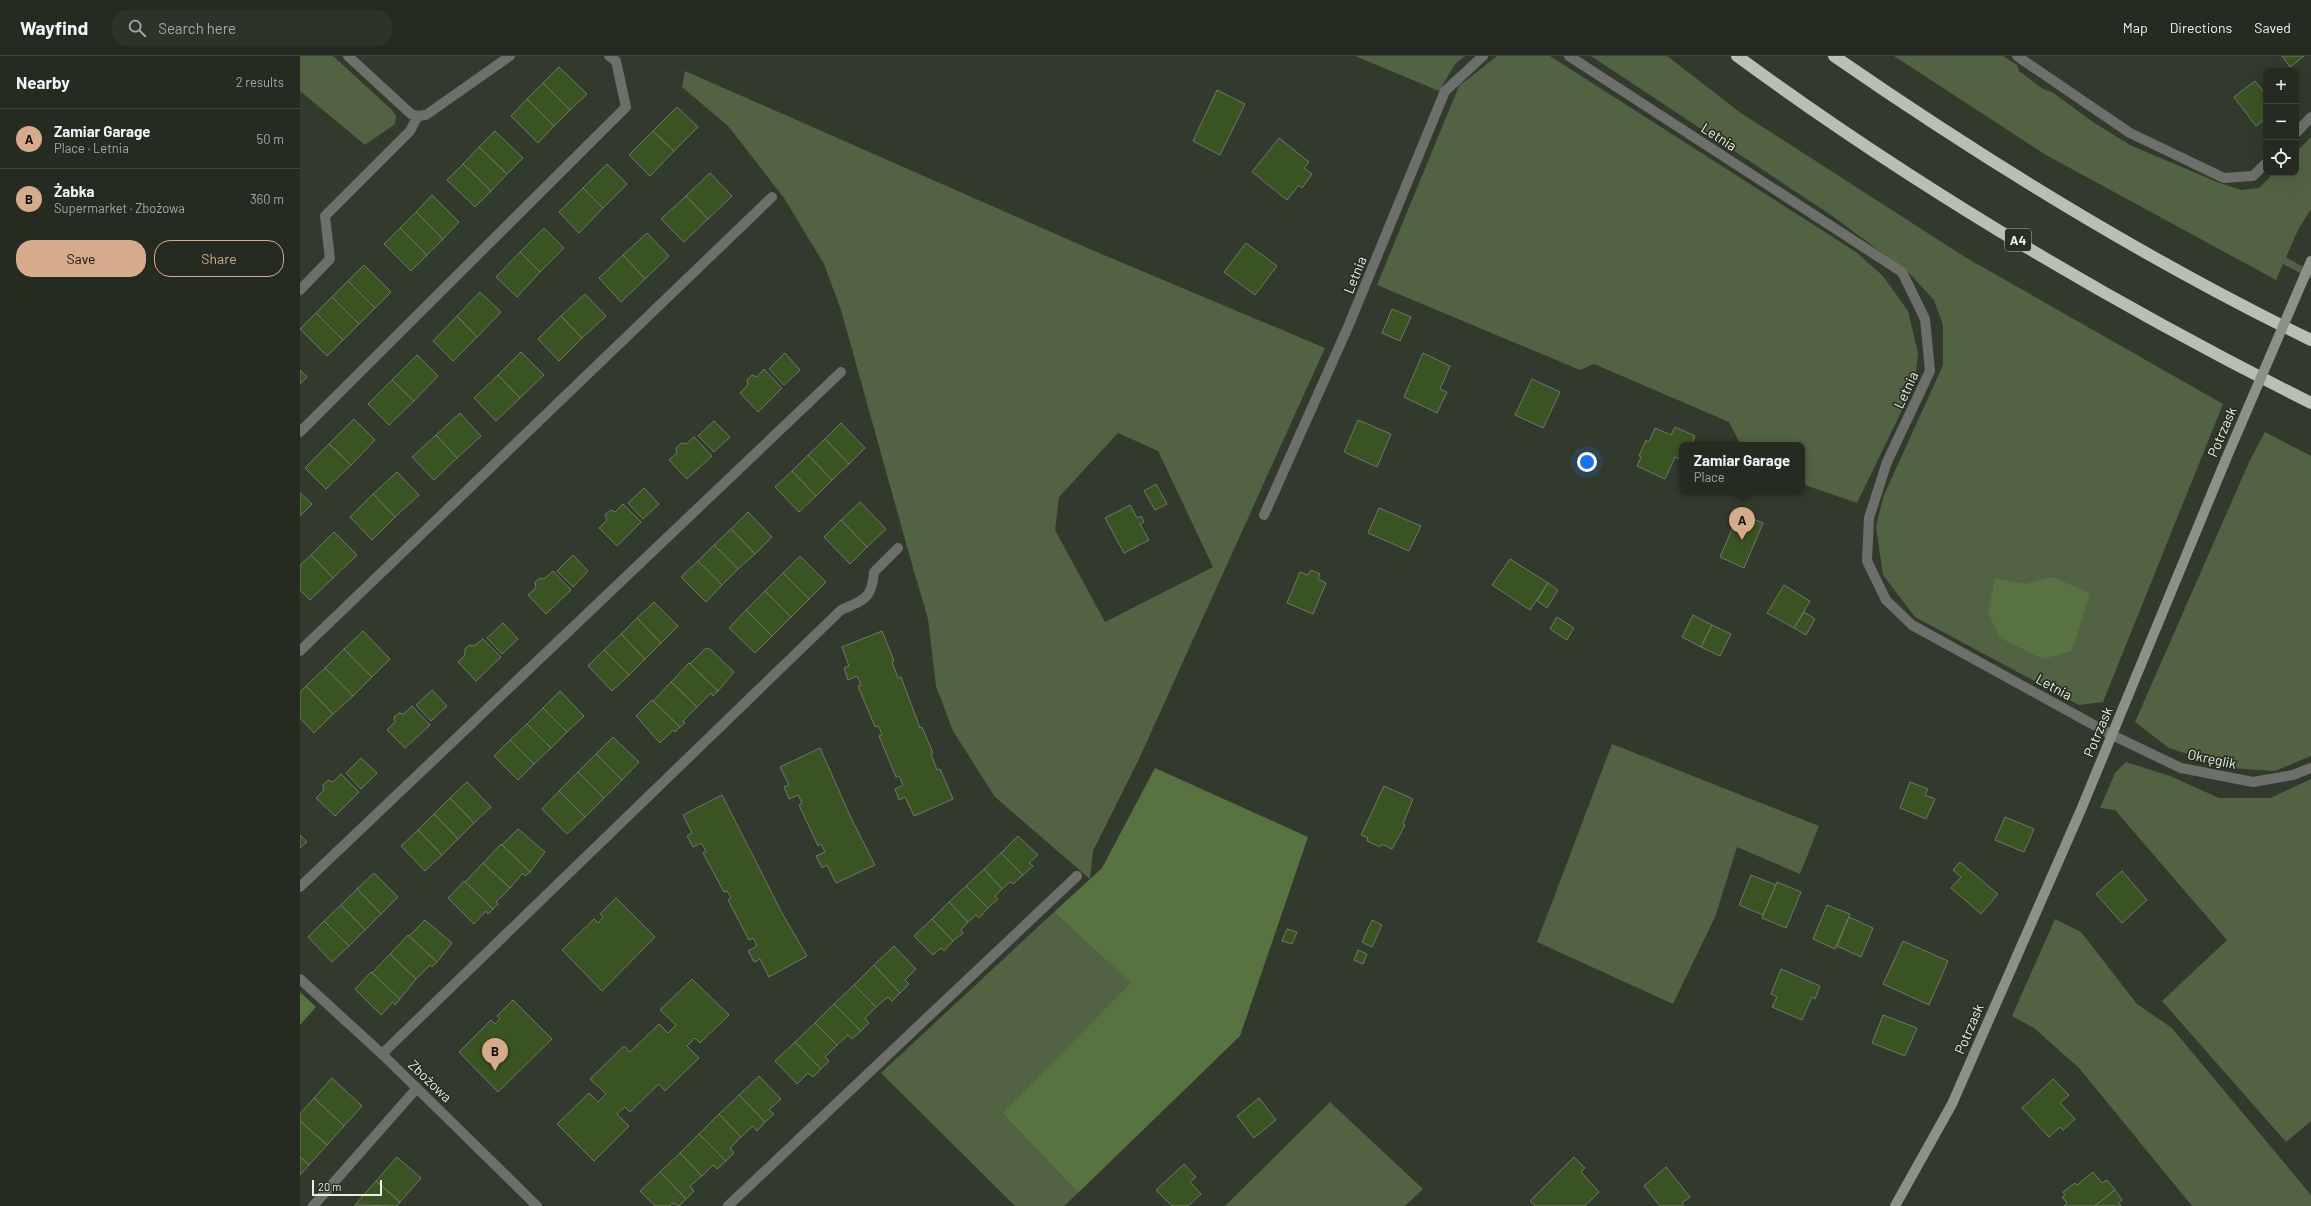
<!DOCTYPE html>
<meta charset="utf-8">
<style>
:root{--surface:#262b22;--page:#2e332a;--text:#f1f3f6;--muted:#a4a7a5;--line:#424740;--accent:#d6ab8b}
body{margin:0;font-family:Barlow,sans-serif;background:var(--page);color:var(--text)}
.controls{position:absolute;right:12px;top:12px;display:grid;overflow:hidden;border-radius:8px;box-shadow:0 4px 16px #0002}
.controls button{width:36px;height:36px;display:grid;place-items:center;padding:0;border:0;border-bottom:1px solid var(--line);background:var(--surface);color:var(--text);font:20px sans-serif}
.scale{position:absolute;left:12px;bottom:10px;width:70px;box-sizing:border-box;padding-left:4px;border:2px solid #eaeee6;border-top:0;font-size:11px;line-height:14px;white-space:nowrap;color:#eaeee6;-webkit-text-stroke:3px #282f23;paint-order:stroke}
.you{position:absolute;left:1287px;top:406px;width:14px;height:14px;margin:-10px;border:3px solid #fff;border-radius:50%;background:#1a73e8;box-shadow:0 0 0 6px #1a73e833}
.badge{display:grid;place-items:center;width:26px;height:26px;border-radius:50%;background:var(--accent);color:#111;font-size:13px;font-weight:700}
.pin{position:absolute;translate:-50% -33px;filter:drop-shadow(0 1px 2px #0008)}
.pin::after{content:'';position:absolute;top:21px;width:14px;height:12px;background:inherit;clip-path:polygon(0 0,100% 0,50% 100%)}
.popup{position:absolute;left:1379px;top:386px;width:126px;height:52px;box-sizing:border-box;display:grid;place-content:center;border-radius:8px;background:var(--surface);filter:drop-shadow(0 1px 3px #0005);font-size:13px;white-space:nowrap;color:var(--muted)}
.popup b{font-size:15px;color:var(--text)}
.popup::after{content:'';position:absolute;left:50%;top:100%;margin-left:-8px;border:8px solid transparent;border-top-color:var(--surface)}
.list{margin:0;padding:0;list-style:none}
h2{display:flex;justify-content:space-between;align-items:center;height:52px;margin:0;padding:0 16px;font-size:17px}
h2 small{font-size:13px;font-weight:400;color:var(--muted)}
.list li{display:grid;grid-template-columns:26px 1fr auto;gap:12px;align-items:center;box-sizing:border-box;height:60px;padding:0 16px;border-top:1px solid var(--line)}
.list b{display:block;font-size:15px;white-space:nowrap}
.list p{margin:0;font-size:13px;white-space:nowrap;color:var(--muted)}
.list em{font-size:13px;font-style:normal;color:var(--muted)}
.actions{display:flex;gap:8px;padding:12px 16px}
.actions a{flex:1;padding:9px 0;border:1px solid var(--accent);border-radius:16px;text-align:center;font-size:14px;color:var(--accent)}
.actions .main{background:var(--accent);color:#111}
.icon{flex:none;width:22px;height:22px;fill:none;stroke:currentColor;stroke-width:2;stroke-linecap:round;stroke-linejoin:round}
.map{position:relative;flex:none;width:2011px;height:1150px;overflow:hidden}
header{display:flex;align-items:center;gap:24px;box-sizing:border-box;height:56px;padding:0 20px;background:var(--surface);border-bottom:1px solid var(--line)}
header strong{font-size:19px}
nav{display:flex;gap:22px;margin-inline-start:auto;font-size:14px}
.search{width:280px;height:36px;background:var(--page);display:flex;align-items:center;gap:10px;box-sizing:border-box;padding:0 14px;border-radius:16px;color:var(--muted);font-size:15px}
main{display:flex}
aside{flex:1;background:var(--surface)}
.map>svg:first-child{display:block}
</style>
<header>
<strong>Wayfind</strong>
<div class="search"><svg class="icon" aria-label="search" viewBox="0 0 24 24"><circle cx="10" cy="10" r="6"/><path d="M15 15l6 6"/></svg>Search here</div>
<nav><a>Map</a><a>Directions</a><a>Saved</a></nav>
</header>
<main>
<aside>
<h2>Nearby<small>2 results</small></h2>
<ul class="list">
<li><span class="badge">A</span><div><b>Zamiar Garage</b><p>Place · Letnia</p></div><em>50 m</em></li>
<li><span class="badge">B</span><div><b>Żabka</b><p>Supermarket · Zbożowa</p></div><em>360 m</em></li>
</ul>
<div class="actions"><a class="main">Save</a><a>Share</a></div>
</aside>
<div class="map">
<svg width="2011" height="1150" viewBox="0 0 2011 1150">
<rect width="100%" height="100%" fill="#32392d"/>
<g fill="#526344" fill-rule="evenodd">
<polygon points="0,0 33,0 92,54 96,60 95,68 65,89 0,35"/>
<polygon points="1055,0 1165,0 1155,8 1139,35"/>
<polygon points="1197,0 1250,0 1556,196 1583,220 1608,255 1618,297 1615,327 1557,447 1502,428 1502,389 1441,389 1429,366 1294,308 1280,314 1077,229 1159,30"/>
<polygon points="1291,0 1367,0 1441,57 1665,201 1923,348 1803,646 1779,649 1615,561 1583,519 1576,470 1584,439 1643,309 1643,269 1634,244 1609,217 1531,159"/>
<polygon points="1594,0 1703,0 1717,9 1719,15 1743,33 1752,36 1793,66 1830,89 1917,126 1941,134 1959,132 1974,117 1996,117 1996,96 2011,81 2011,153 1998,174 1976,224 1746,99"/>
<path d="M385,15L792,194L1025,292L839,703L793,795L790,823L695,741L653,675L636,630L628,563L611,505L541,254L524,208L484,142L428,70L382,31ZM818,377L858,395L913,511L805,566L755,474L759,441Z"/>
<polygon points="1965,376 2011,400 2011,700 1975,715 1930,712 1869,692 1835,666 1950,404"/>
<polygon points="1312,688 1519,770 1500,818 1437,791 1415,861 1373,948 1237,886"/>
<polygon points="1826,706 1870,720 1919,742 1970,742 2011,723 2011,1065 1986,1086 1862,945 1927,884 1815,754 1800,752 1815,717"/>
<polygon points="754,856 832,927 702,1057 778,1137 764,1150 715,1150 581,1017"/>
<polygon points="1755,863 1781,876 1837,948 1872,972 2011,1139 2011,1150 1892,1150 1779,1012 1734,972 1712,960"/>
<polygon points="1030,1046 1123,1133 1105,1150 925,1150"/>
</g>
<g fill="#587241">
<polygon points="1752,521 1790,537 1772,595 1743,603 1700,582 1688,556 1695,522 1725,528"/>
<polygon points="855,712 1008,781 940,980 778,1137 702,1057 831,927 754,856 802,812"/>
<polygon points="0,936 16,951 0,969"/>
</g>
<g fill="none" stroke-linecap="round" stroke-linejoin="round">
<g stroke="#536046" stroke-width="7">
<polyline points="1631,0 1769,88 2011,219"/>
<polyline points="1982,153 2011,110"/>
<polyline points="1789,620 1893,340"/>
</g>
</g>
<g fill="#3a5323" stroke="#70786a">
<polygon points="1982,0 2004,0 1990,11"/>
<polygon points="259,11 287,38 270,54 243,27"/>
<polygon points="1955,25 1966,39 1966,62 1956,70 1934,41"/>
<polygon points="243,27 270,54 254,70 227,43"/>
<polygon points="917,34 945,48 920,99 893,85"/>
<polygon points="227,43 254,70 238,87 211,60"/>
<polygon points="377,51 398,71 374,95 353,75"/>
<polygon points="195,75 223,102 207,118 179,91"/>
<polygon points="353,75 374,95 350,120 329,99"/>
<polygon points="979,82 1009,106 1004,112 1012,118 1002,132 999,129 987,144 952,116"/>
<polygon points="179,91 207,118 191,135 163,108"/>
<polygon points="163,108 191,135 175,151 147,124"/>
<polygon points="307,108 327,128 303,152 283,132"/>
<polygon points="410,117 432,140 408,163 386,140"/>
<polygon points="283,132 303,152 279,177 259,156"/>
<polygon points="132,139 159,166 143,183 116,156"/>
<polygon points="386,140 408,163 384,186 361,163"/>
<polygon points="116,156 143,183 127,199 100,172"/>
<polygon points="100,172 127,199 111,215 84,188"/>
<polygon points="244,172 264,192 240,216 220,196"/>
<polygon points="347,177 369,200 345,223 323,199"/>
<polygon points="946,187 977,210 955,239 924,216"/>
<polygon points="220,196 240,216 217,241 196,221"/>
<polygon points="323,199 345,223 321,246 299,222"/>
<polygon points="64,209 91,236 75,252 48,225"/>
<polygon points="48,225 75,252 59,268 32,241"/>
<polygon points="180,236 201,256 177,281 157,260"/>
<polygon points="285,238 306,260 282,282 261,260"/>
<polygon points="32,241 59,268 43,284 16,257"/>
<polygon points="1092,253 1111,261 1100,285 1082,277"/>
<polygon points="16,257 43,284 27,300 0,273"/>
<polygon points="157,260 177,281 153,305 133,285"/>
<polygon points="261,260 282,282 259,305 238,283"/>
<polygon points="221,296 244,319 220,342 198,319"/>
<polygon points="485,297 500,314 484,329 469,313"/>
<polygon points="1123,297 1150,310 1140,333 1147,336 1137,357 1104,341"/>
<polygon points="117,299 138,320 114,345 92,324"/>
<polygon points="464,313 482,332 458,356 440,337 448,329 447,324 452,319 457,321"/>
<polygon points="0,314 7,321 0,328"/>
<polygon points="198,319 220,342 196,365 174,342"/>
<polygon points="1232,323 1260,336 1243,372 1215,359"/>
<polygon points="92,324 114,345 89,369 68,348"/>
<polygon points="160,357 181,380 157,402 136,379"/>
<polygon points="54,363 75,384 51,409 29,388"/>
<polygon points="1058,364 1091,378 1077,411 1044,396"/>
<polygon points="414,365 430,381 414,396 398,380"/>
<polygon points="541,367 565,392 549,408 525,383"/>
<polygon points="1375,371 1395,380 1391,389 1382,389 1382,404 1375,401 1365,423 1337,410 1341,401 1339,400 1346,384 1349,386 1355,372 1371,379"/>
<polygon points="136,379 157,402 134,424 112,401"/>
<polygon points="394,381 412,400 387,423 369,404 377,397 376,392 381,387 386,388"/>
<polygon points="525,383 549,408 532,424 508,399"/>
<polygon points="29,388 51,409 26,433 5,412"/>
<polygon points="508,399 532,424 516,440 492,415"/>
<polygon points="492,415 516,440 499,456 475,431"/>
<polygon points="97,416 119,439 95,461 73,438"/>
<polygon points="856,428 867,448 855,454 844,435"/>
<polygon points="344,432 359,448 343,463 328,447"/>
<polygon points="0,437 12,448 0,460"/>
<polygon points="73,438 95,461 72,484 50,461"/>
<polygon points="560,446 586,473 567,491 541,464"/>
<polygon points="323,448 341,466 317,490 299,472 307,464 305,459 311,454 315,456"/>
<polygon points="830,449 837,462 841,460 844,466 840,468 849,484 824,497 805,462"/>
<polygon points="1079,452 1121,470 1109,495 1068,477"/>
<polygon points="448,456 472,481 455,498 431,473"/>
<polygon points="1439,457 1463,467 1444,512 1420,501"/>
<polygon points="541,464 567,491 550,508 524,481"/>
<polygon points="431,473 455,498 438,513 414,489"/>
<polygon points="34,476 57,499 33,522 11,499"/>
<polygon points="414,489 438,513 422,529 398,505"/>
<polygon points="11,499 33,522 10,544 0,534 0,509"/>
<polygon points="273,499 288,515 273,531 257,515"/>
<polygon points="500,500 526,526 509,543 483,517"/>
<polygon points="1210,503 1248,527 1230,554 1192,529"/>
<polygon points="398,505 422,529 406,546 381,521"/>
<polygon points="1011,514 1020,518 1018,523 1026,527 1013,558 987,547 1000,516 1008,519"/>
<polygon points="253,515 271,534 246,558 228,539 236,532 235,526 240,522 244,523"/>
<polygon points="483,517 509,543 491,561 465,535"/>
<polygon points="1248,527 1258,534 1247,552 1237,545"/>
<polygon points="1484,529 1510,545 1494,572 1467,557"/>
<polygon points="465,535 491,561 472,580 446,554"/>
<polygon points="354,546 378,570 361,587 337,562"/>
<polygon points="446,554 472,580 455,597 429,572"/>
<polygon points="1504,556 1515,563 1506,579 1494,572"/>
<polygon points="1393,559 1412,569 1401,591 1382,581"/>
<polygon points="1257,561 1274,572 1267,584 1250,573"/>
<polygon points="337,562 361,587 345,603 321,578"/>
<polygon points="203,567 218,583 202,598 187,582"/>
<polygon points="1412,569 1431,578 1420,600 1401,591"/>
<polygon points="63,575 90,603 72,621 44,593"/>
<polygon points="582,575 594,605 592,606 598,622 601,621 620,672 622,671 633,697 631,698 637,714 640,713 653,743 614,760 605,741 599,744 595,733 603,729 599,720 596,721 579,680 582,679 580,673 578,670 575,671 558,630 561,629 557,620 548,624 544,612 549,610 542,591"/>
<polygon points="321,578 345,603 329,619 304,594"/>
<polygon points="183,583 201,601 176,625 158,606 165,599 165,593 169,589 174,590"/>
<polygon points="406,592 410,593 434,616 418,635 390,608"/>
<polygon points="44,593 72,621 53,640 25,612"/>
<polygon points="304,594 329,619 312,635 288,610"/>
<polygon points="389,607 418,635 413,640 411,637 397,651 371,626"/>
<polygon points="25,612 53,640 33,658 6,630"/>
<polygon points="371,626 397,651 383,665 385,667 380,671 353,645"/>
<polygon points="6,630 33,658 14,677 0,662 0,636"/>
<polygon points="132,634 147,650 131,665 116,649"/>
<polygon points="260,635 284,660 267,676 243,652"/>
<polygon points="352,644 380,671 375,676 373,674 360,687 336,660"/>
<polygon points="112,650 130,669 105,692 87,674 95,666 94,661 99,657 104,658"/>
<polygon points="243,652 267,676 251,692 227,668"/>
<polygon points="227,668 251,692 234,708 210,684"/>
<polygon points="313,681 339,706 322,724 296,698"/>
<polygon points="210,684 234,708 218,724 194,700"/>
<polygon points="520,692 552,764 575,809 536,827 527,809 522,812 516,800 525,796 521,788 518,790 499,749 502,747 498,739 489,743 484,731 489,729 480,711"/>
<polygon points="296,698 322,724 304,742 278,716"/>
<polygon points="61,702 77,717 61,733 46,717"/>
<polygon points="278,716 304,742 285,761 259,735"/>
<polygon points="41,718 59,736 35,760 16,742 24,734 23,729 28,724 33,726"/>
<polygon points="167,726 191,751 174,767 150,742"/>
<polygon points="1610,726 1628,733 1625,739 1635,743 1626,763 1600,752"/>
<polygon points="1084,730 1113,743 1103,768 1105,769 1092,793 1082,788 1080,791 1067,785 1068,782 1061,779"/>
<polygon points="259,735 285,761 267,778 242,753"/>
<polygon points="422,739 482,857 507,900 469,921 460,903 454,906 448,895 457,890 453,882 449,884 428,844 431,842 429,838 427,835 424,836 403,797 406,795 403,790 401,787 393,791 387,780 392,777 383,759"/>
<polygon points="150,742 174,767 158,783 134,758"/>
<polygon points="134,758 158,783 142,799 118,774"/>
<polygon points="1705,761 1734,773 1724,796 1695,784"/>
<polygon points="218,773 245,796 230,816 202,789"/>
<polygon points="118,774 142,799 125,815 101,790"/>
<polygon points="0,779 7,786 0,792"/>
<polygon points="718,780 738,799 729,807 733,810 723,819 701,797"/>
<polygon points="201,788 230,816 225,820 223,817 210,832 183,807"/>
<polygon points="701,797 723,819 713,828 710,826 702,833 684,813"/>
<polygon points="1660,806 1698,838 1681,858 1651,832 1661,821 1653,814"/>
<polygon points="183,807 210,832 196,846 198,848 193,853 165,826"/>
<polygon points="684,813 702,833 695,840 698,843 688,852 666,830"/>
<polygon points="1822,815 1847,844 1822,867 1796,838"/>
<polygon points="74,817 98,841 81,858 57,833"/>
<polygon points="1451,819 1476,829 1463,859 1439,849"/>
<polygon points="164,825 193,853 188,858 186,855 174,868 148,842"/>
<polygon points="1477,826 1501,836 1486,872 1462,862"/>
<polygon points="666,830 688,852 679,862 676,859 668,866 649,846"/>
<polygon points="57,833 81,858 65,874 41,849"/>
<polygon points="316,842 355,881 302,935 262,894 294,863 298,867 303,861 300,858"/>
<polygon points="649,846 668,866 661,874 663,877 653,885 632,863"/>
<polygon points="41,849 65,874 49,890 24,865"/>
<polygon points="1527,849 1550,858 1535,893 1513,883"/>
<polygon points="1549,861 1573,872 1561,901 1537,890"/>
<polygon points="632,863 653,885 644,895 641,892 633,899 614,880"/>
<polygon points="125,864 152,887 137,906 109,880"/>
<polygon points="1072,864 1082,869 1072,891 1062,886"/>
<polygon points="24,865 49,890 32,906 8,881"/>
<polygon points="987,873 997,876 992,888 982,885"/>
<polygon points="108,879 137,906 132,911 130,909 116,923 90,898"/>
<polygon points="1603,885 1648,905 1629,949 1583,928"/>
<polygon points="594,890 616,913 605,924 609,928 600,937 574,909"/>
<polygon points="1058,894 1067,898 1063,908 1054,904"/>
<polygon points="90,898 116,923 100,943 72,917"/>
<polygon points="574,909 600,937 592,945 588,941 576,951 554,929"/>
<polygon points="1481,913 1520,930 1515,943 1512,941 1502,964 1472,951 1477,941 1471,938"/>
<polygon points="71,916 100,943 95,949 93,946 81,959 55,933"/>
<polygon points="392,923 429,959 400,987 395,982 387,990 399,1002 365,1035 359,1028 330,1056 325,1051 317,1058 329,1070 294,1105 257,1068 289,1037 298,1046 306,1038 290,1023 324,990 330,996 359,968 368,977 376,969 360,954"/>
<polygon points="554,929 576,951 565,962 569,967 561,975 534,948"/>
<polygon points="213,944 252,983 198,1036 159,996 191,964 195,968 200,963 197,960"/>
<polygon points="534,948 561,975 552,983 548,979 537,989 515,967"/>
<polygon points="1583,959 1617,972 1605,1000 1572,987"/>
<polygon points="515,967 537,989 525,1001 529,1005 521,1013 495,986"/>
<polygon points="495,986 521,1013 513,1021 508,1017 497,1028 475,1005"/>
<polygon points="459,1020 481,1043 469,1054 474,1058 465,1066 439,1039"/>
<polygon points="32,1022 62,1050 44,1070 14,1042"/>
<polygon points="1753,1023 1769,1039 1760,1047 1775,1063 1763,1074 1760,1071 1749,1081 1722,1052"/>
<polygon points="439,1039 465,1066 457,1075 453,1070 441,1081 419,1058"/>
<polygon points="14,1042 44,1070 27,1089 0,1065 0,1058"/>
<polygon points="959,1042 976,1064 954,1082 937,1060"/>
<polygon points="419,1058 441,1081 430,1092 434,1097 426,1105 399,1078"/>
<polygon points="0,1065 27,1089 9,1109 0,1101"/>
<polygon points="399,1078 426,1105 417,1113 413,1109 402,1120 380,1097"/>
<polygon points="380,1097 402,1120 390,1130 394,1135 386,1143 360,1116"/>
<polygon points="0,1101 9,1109 0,1119"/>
<polygon points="97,1101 121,1122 100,1146 76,1125"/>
<polygon points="1274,1101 1285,1112 1281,1116 1299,1136 1285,1150 1235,1150 1230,1145"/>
<polygon points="884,1108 896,1121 890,1126 901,1138 888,1150 872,1150 856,1134"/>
<polygon points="1366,1111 1390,1141 1382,1147 1384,1150 1360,1150 1344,1130"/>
<polygon points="360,1116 386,1143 379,1150 373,1147 370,1150 355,1150 340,1135"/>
<polygon points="1793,1116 1802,1127 1807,1124 1815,1134 1795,1150 1764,1150 1767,1147 1762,1141 1765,1139 1763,1136 1775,1127 1777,1129"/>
<polygon points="76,1125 100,1146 97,1150 55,1149"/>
<polygon points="1815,1134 1822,1144 1819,1147 1821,1150 1795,1150"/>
</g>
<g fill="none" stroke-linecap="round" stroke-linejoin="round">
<g stroke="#6d706a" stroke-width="10">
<polyline points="48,0 111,58 118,60 126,59 210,0"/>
<polyline points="0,234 30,203 25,160 110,75 118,60"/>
<polyline points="0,376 326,51 316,5 309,0"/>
<polyline points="0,595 472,141"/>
<polyline points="0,831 541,316"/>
<path d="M82,998L541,554C564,544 572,543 574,516L598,492"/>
<polyline points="13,1150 117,1032"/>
<polyline points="428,1150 777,820"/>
</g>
<g stroke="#6d706a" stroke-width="10">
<polyline points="1269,0 1602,216 1625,263 1630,315 1587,406 1569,462 1567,505 1586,544 1612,569 1812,679 1881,712 1953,726 1993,719 2011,712"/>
<polyline points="1717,0 1830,77 1924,122 1953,120 1966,107"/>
<polyline points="1996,77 2011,61"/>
<polyline points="964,459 1048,271 1145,35 1183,0"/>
<polyline points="0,923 82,998 237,1150"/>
</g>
<polyline stroke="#8b9187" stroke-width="10" points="1595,1150 1652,1048 1780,756 1926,403"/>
<g stroke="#b7c0b1" stroke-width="12">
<path d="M1437,0C1617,132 1812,247 2011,347"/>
<path d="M1534,0C1686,105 1845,203 2011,284"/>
</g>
<polyline stroke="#8b9187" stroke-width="10" points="1926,403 2011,205"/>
</g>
<g text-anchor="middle" stroke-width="3.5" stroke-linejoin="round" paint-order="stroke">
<rect fill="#282f23" stroke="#b0b5ac" stroke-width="1" x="1705" y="173" width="26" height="22" rx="3"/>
<g font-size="13" font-weight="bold" fill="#eaeee6">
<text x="1718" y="189">A4</text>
</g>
<g font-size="14" fill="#eaeee6" stroke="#282f23">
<text transform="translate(1419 81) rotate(33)" y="5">Letnia</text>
<text transform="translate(1055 219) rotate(-68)" y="5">Letnia</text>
<text transform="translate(1606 334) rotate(-65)" y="5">Letnia</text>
<text transform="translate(1922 376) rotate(-67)" y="5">Potrzask</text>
<text transform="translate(1754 631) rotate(29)" y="5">Letnia</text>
<text transform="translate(1798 676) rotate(-67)" y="5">Potrzask</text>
<text transform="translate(1912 703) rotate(12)" y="5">Okręglik</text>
<text transform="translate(1669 973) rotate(-67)" y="5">Potrzask</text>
<text transform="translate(130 1025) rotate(44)" y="5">Zbożowa</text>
</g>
</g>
</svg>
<div class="controls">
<button>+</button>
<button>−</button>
<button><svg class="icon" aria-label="locate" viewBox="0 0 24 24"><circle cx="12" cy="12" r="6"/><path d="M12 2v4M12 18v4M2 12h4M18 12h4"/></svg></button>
</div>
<div class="scale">20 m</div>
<div class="you"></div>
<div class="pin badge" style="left:1442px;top:484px">A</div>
<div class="popup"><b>Zamiar Garage</b>Place</div>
<div class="pin badge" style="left:195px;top:1015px">B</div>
</div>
</main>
